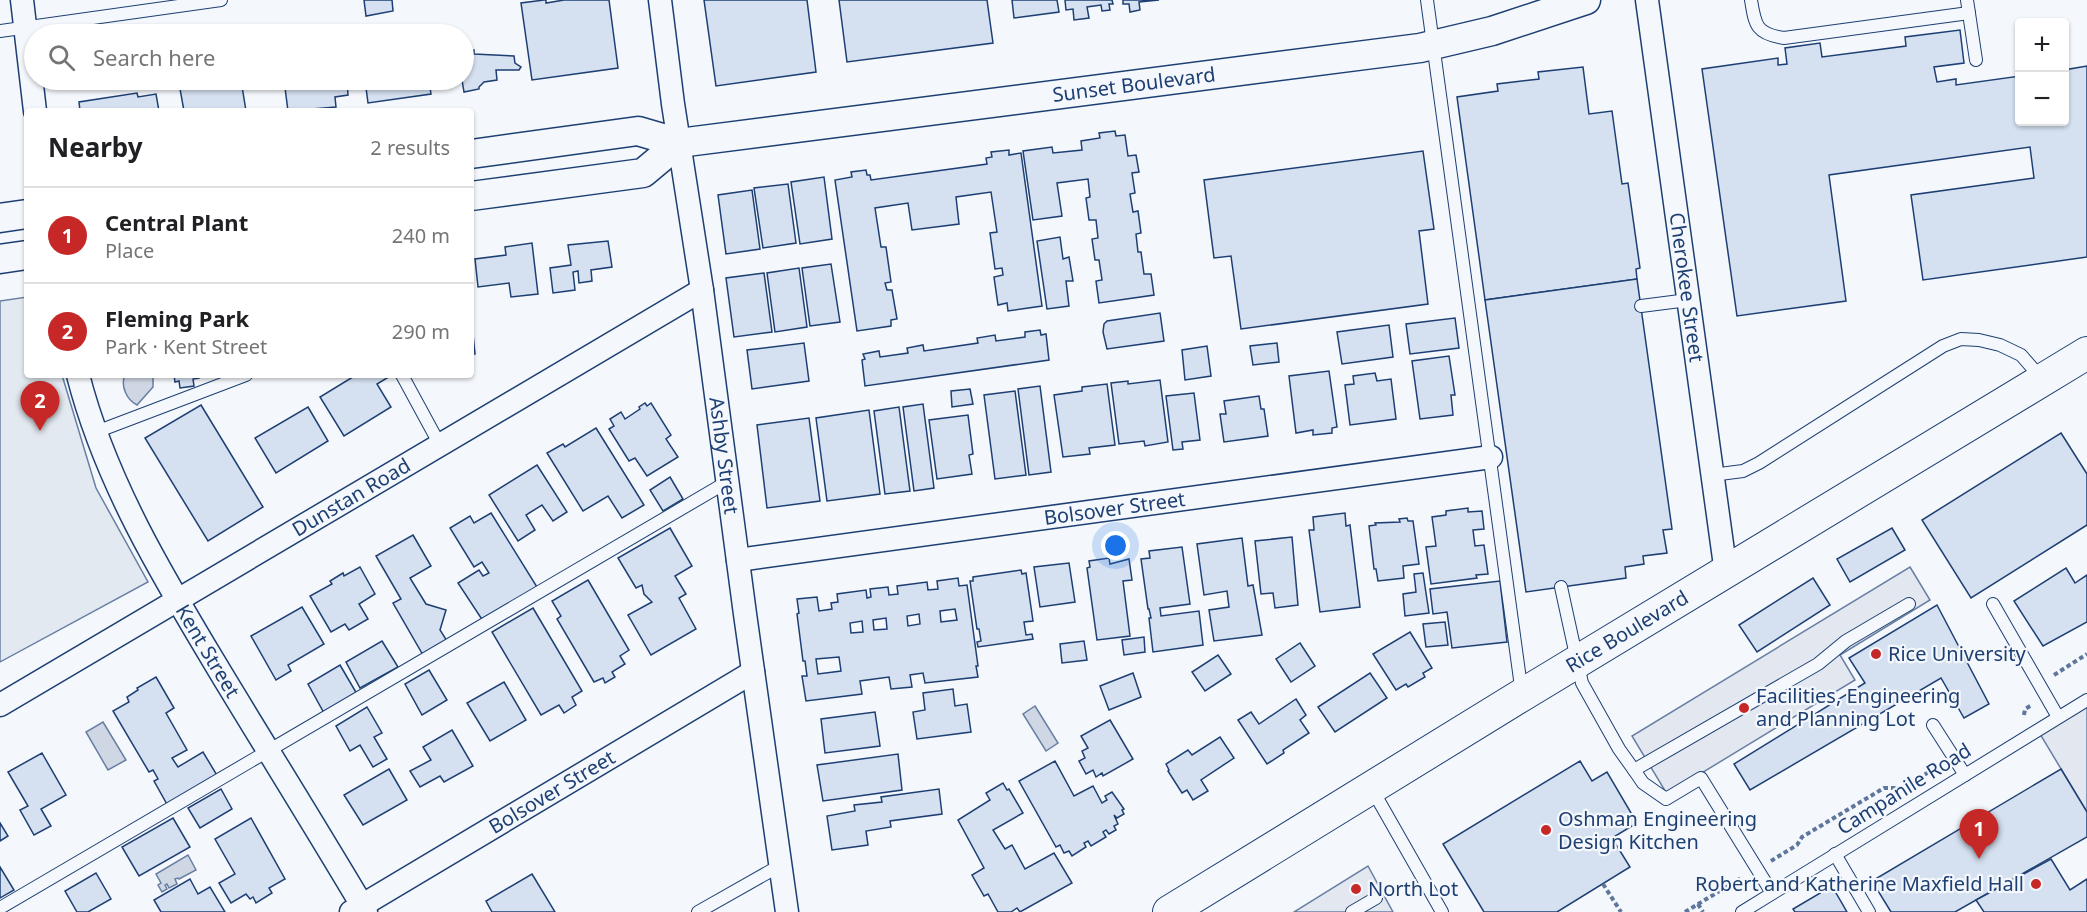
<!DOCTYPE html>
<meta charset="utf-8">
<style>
:root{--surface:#fff;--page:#f2f2f2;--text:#202124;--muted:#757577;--line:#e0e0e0;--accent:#c62828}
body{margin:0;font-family:"Noto Sans",sans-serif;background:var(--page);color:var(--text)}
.controls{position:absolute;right:18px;top:18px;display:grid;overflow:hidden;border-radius:6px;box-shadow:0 2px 4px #0004}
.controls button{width:54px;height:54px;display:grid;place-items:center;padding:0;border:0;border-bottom:2px solid var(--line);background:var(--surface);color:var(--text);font:30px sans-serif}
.you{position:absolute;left:1116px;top:546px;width:21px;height:21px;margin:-15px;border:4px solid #fff;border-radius:50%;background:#1a73e8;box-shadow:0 0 0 9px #1a73e833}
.badge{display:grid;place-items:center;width:39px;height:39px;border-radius:50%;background:var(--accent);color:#fff;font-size:20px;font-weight:700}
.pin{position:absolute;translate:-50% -50px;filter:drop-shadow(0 2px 3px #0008)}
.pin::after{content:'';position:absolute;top:32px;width:21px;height:18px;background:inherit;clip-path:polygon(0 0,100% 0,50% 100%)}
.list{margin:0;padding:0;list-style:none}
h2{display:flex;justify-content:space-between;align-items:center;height:78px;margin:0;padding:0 24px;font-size:26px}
h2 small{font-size:20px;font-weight:400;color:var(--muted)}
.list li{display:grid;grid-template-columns:39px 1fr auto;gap:18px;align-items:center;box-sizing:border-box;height:96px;padding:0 24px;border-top:2px solid var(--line)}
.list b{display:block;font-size:22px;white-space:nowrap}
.list p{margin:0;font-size:20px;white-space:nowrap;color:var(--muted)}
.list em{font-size:20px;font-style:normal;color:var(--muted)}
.icon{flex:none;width:33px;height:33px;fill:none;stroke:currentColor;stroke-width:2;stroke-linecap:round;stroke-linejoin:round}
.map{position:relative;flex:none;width:2087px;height:912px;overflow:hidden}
.search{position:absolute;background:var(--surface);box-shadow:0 2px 4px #0004;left:24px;top:24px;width:450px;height:66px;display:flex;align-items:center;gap:15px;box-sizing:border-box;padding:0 21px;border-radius:33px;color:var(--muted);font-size:22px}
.panel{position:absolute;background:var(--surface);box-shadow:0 2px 4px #0004;left:24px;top:108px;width:450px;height:270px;border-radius:6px}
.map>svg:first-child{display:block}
</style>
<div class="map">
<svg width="2087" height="912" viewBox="0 0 2087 912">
<rect width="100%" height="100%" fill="#f4f7fb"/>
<polygon fill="#e3e9f0" stroke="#687fa3" stroke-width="1.5" points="27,297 27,375 62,375 96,488 148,582 0,662 0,301"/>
<g fill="#e3e8f0" stroke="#687fa3" stroke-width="1.5">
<polygon points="1910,567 1930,600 1840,655 1855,680 1667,794 1632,736"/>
<polygon points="2087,699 2087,812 2037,729"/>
<polygon points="1368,866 1393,912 1294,912"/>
</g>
<g fill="#cfd7e4" stroke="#687fa3" stroke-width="1.5">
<path d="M125,375H153V387L137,405C127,400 120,386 125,375Z"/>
<polygon points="1035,706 1058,743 1046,751 1023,714"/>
<polygon points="103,722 126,760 108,770 86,732"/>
<polygon points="188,855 196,870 179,879 178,878 175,879 177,884 169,888 167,884 165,885 167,889 162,892 158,885 161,883 156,874"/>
</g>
<g fill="#d5e0f0" stroke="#1d3f73" stroke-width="1.5" fill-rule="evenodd">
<polygon points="364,0 392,0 393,11 366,16"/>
<polygon points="544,0 546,0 546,3 564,0 609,0 618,68 532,80 521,3"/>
<polygon points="704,0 807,0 816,72 716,86"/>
<polygon points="839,0 987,0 993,43 847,62"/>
<polygon points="1012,0 1057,0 1059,12 1014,18"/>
<polygon points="1065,0 1112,0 1113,4 1109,4 1110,10 1102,11 1101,5 1087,7 1089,18 1074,20 1073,9 1066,10"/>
<polygon points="1123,0 1159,0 1139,2 1140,10 1130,12 1129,4 1123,4"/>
<polygon points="1960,30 1964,63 1934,67 1937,82 1956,79 1956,85 2020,76 2020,122 2064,122 2064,70 2087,66 2087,257 1923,280 1911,195 2034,178 2030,147 1829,175 1846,301 1737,316 1702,69 1778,58 1778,65 1787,64 1785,48 1820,43 1822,57 1906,46 1905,37"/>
<polygon points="474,50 474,54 514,56 515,63 521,67 519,70 496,70 497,80 484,82 479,87 479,89 464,92 462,80 466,76 464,70 464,51"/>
<polygon points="1583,67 1589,114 1612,111 1622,184 1628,183 1640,268 1636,269 1637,279 1485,300 1457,97 1498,91 1497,84 1539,79 1538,72"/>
<polygon points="241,80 246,111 184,111 180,89"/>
<polygon points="284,80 347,80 348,95 335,97 336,107 288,111"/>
<polygon points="365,80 429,80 431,94 368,103"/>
<polygon points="137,93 138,97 156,94 159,111 80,111 79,102"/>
<polygon points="1115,131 1116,136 1125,135 1128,156 1136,155 1139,172 1132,173 1135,193 1130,194 1133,212 1138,211 1141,233 1136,234 1138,252 1141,252 1144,274 1151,274 1154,295 1099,303 1096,281 1102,280 1099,260 1095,260 1092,239 1098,238 1096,220 1089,220 1086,198 1090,197 1088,179 1057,183 1062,216 1033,220 1023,151 1052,147 1053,153 1082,150 1081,141 1100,138 1099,133"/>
<polygon points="1009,150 1009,155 1021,153 1042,306 1008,311 1007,303 998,305 994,277 1003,275 1002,268 995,269 990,233 997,232 991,192 956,197 959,224 912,230 908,203 875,208 881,247 886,247 891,282 885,283 887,290 892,290 897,319 891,320 891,326 857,331 835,180 852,177 851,172 866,170 867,175 870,175 871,180 987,164 986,158 992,157 991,152"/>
<polygon points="1423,151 1434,229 1419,231 1428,304 1241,329 1231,256 1214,258 1204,180"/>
<polygon points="824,177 832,239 800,244 791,182"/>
<polygon points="788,184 796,243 763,248 754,188"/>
<polygon points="752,190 760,249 726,254 718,195"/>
<polygon points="1060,237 1063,259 1069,257 1073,281 1066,281 1069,306 1047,309 1037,241"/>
<polygon points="608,241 612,267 591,270 592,281 579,283 578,271 573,272 575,290 553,293 550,268 571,265 568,245"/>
<polygon points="532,243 538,294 511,297 509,283 478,287 475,259 506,255 505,247"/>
<polygon points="831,264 840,322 810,326 802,268"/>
<polygon points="799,268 807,327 775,332 767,273"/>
<polygon points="764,273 772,332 734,337 726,278"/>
<polygon points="1637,279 1672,529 1663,530 1667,553 1643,556 1644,564 1625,567 1626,578 1526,592 1485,300"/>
<polygon points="1160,313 1164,341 1107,349 1103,332 1104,324 1107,321"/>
<polygon points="1455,318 1459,348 1410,354 1406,324"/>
<polygon points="1389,325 1393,357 1342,364 1337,332"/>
<polygon points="1040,330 1041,335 1046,334 1049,360 865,386 862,360 865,359 863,354 879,351 880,357 908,353 907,348 923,345 924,351 978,343 977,338 995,335 996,341 1025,337 1025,332"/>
<polygon points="471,334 473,334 475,354 471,355"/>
<polygon points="804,343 809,381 752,389 747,350"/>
<polygon points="1277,343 1279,362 1253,365 1250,346"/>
<polygon points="1207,346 1211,376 1185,380 1182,350"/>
<polygon points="1449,356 1455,395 1451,395 1453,415 1420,419 1412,361"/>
<polygon points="1329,371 1337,427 1332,428 1332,433 1313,435 1313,430 1296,433 1289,376"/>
<polygon points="1375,373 1377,381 1391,379 1396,419 1350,425 1345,385 1354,384 1353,376"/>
<polygon points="174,375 199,375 199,378 193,379 194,386 180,388 179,381 175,382"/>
<polygon points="356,375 392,375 377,384 391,407 344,436 320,397"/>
<polygon points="1160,380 1168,442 1145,446 1144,441 1119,444 1111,383 1128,381 1128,384"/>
<polygon points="1107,384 1115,445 1089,448 1090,454 1063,457 1054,395 1082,391 1082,387"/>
<polygon points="1040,386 1051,472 1029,475 1018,389"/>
<polygon points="970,389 973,404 952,407 951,391"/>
<polygon points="1015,391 1026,475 995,479 984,395"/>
<polygon points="1194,393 1200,440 1182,442 1183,449 1173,450 1166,396"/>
<polygon points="1259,396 1261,409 1264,409 1268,436 1224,442 1220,414 1226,414 1224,401"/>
<polygon points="645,403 647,406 651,403 671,435 666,439 678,457 647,476 635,458 629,461 609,429 614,426 610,419 621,412 625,419 640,409 639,407"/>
<polygon points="923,404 934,488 914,491 903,407"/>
<polygon points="201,405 263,507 208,541 145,438"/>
<polygon points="308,407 328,441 276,473 255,438"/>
<polygon points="899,407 910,491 885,494 874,411"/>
<polygon points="869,410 880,494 827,501 816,418"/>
<polygon points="968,415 973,454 969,455 972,474 937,479 929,420"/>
<polygon points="809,418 820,501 767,508 757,425"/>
<polygon points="596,428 644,505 622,518 608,496 583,511 547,453 563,444 565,447"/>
<polygon points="2061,433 2087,474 2087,525 1971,598 1922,520"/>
<polygon points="537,465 567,512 553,521 542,505 526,515 535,530 518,541 489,495"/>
<polygon points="670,477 683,499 663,511 650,490"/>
<polygon points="1468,508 1468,512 1482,511 1484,529 1473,530 1475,546 1484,545 1488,574 1476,575 1477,578 1431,584 1426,547 1436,546 1432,517 1446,515 1446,511"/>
<polygon points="491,513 537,587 483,621 458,583 479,570 483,576 489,573 482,562 474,567 450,528 470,516 474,523"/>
<polygon points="1345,513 1346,526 1350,525 1360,607 1320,612 1309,530 1314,530 1313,517"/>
<polygon points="1407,518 1408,521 1413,521 1419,564 1403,566 1404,578 1378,581 1376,569 1374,569 1369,526 1376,525 1375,523 1400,522 1399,519"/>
<polygon points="670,528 692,566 675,576 686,594 679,598 696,629 651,655 628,615 652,602 644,594 642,585 636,588 618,558"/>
<polygon points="1892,528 1905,550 1850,582 1837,559"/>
<polygon points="413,535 431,566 410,578 426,604 446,610 440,630 447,641 423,655 393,603 401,599 376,556"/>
<polygon points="1292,537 1298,605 1275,608 1273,593 1261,594 1255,541"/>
<polygon points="1242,538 1248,586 1253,585 1262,635 1214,641 1209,610 1229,607 1227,591 1204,595 1197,544"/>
<polygon points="1182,547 1190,604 1160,608 1161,616 1199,611 1203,645 1153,652 1149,618 1151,618 1149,609 1148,609 1141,559 1150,558 1149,551"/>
<polygon points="1109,558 1110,564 1129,559 1132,580 1123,581 1130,636 1097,640 1087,568 1090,567 1089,561"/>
<polygon points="1069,563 1075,602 1040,607 1034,567"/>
<polygon points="360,567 375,594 359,604 368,619 349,630 345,624 331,632 310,596 332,584 330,581 343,573 344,576"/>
<polygon points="2066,568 2075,583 2087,575 2087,622 2043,646 2014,601"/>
<polygon points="1021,570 1022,574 1026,573 1033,621 1024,622 1026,635 1032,634 1033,639 978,647 977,642 981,641 979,629 977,629 970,581 973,581 973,577"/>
<polygon points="1423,573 1429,613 1405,616 1403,594 1416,592 1414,574"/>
<path d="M958,578L959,586L967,585L978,666H976L978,677L925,683L923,673L910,675L912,687L891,689L889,677L860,681L862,694L806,701L802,676H807L805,661H803L797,614L799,613L797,599L817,597L819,611L832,609L831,603L838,602L837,594L866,590L867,598L871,597L870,589L888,587L889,595L898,594L897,586L927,582L928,590L938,589L937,581ZM955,609L957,620L941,622L940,611ZM919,614L920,624L908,626L907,616ZM886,618L887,629L874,630L873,620ZM862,621L863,632L851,633L850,623ZM839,657L841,671L818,674L816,659Z"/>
<polygon points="1813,578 1830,605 1757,652 1739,625"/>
<polygon points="588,580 629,650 620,656 625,664 612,672 615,677 605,683 603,678 594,682 557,619 561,616 552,601"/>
<polygon points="1500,581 1507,642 1452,648 1447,612 1433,614 1430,589"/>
<polygon points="1937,605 1989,704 1964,718 1941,678 1750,790 1734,764 1865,683 1849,658"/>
<polygon points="302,607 324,644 288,665 291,671 276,680 251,636"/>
<polygon points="533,608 582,691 572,697 576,705 564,713 559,705 541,715 492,632"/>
<polygon points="1445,622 1448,645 1426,647 1423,624"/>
<polygon points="1410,632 1432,668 1423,673 1425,677 1408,687 1406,684 1396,690 1373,654"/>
<polygon points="1144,637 1145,652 1124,655 1122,640"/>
<polygon points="382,641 398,667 360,688 346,662"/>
<polygon points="1084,641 1087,660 1062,663 1060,644"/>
<polygon points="1300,643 1315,666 1291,682 1276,659"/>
<polygon points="1218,655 1231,674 1205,691 1192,672"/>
<polygon points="340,665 357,694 324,713 308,684"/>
<polygon points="429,670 447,700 422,715 405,684"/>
<polygon points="1133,673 1141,697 1109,710 1100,686"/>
<polygon points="1370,673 1387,698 1335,732 1318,707"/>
<polygon points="156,677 174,708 166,713 187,750 172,758 178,767 203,752 218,777 168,806 154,781 158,779 153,770 149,772 113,711 129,702 127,697 138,690 137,688"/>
<polygon points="504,682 526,720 490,741 467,703"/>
<polygon points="953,689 955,706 967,704 971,732 917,739 913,712 925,710 923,693"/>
<polygon points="1296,699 1306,715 1300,720 1309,733 1283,750 1284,753 1267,764 1238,720 1251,712 1259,724"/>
<polygon points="367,707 382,733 374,737 387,759 373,767 360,745 350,751 336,726"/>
<polygon points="875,712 880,746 825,753 821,719"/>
<polygon points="1110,720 1133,759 1103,776 1102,773 1096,777 1093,770 1086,774 1079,761 1085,758 1082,751 1088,748 1081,736"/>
<polygon points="452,730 473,766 444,782 440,776 420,787 410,771 431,760 423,747"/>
<polygon points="1220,737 1234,758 1201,780 1208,791 1193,800 1187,790 1182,793 1168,771 1169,770 1166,764 1188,750 1192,755"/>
<polygon points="42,753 66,795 41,809 51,826 34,835 20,810 28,806 8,772"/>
<polygon points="898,754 902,790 823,801 817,765"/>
<polygon points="1055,761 1074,796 1093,786 1102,803 1107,800 1105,796 1112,792 1124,809 1122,810 1124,814 1117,818 1114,815 1118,824 1114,826 1116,830 1109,834 1106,830 1103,832 1106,837 1091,846 1088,841 1084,843 1086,847 1072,856 1069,851 1064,853 1060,845 1056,847 1019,781"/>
<polygon points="1580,761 1592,781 1607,772 1637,823 1612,838 1630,867 1557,912 1484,912 1443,844"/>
<polygon points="389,769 407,800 363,825 344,795"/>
<polygon points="2061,769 2087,812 2087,837 1955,912 1891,912 1872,881"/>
<polygon points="1003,783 1007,790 1009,789 1023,813 993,830 1005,849 1012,845 1025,869 1054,853 1072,883 1020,912 1017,908 1011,912 998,912 988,894 984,896 972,875 984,868 958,820 990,800 986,793"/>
<polygon points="221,789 232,809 200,828 188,808"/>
<polygon points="939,789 942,814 890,821 891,827 866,831 868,845 832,850 827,816 855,811 854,805 882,802 881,797"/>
<polygon points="173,818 190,847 139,876 122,847"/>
<polygon points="251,818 285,879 269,888 272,893 256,903 253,897 250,899 246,894 231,903 219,883 235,874 215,839"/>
<polygon points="0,823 8,836 0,841"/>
<polygon points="2051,859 2070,890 2087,879 2087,912 1984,912 1976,900"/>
<polygon points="0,867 14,890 0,898"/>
<polygon points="96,873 111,899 88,912 77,912 65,891"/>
<polygon points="532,874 555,912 492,912 486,901"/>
<polygon points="190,879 198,894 210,887 225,912 161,912 154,900"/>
<polygon points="1832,886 1847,912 1795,912 1793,909"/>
</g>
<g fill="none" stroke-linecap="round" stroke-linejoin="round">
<g stroke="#1d3f73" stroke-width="14">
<g id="service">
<polyline points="1427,0 1522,694"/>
<path d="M1751,0C1755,25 1756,34 1784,38L1969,13"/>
<polyline points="1967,0 1976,60"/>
<polyline points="0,31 221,0"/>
<polyline points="1641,306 1688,300"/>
<polyline points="402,375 440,445"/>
<polyline points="96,432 246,375"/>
<polyline points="1712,475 1743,471 1759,463 1943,346 1961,339 1979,340 2000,345 2021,355 2042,379"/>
<polyline points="1561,587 1582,683 1619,749 1634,770 1643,783 1666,799 1701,778 1772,893"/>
<polyline points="1993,604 2058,717"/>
<polyline points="1933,725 1965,775"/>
<polyline points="1634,770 1818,664 1846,641 1909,604"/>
<polyline points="1372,789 1442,912"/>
<polyline points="1835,854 1869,912"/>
<polyline points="0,908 727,482"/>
<polyline points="698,912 781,865"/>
<polyline points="1352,912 1376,898"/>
<polyline points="1742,912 2087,700"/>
</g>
</g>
<g stroke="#1d3f73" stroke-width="25">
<g id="minor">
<polyline points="22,0 35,111"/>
<path id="s1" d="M660,0L673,104L702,290L745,614L787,912"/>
<path id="s2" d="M1647,0L1726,573"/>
<path id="s3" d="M78,375C105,481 163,577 219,670C268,751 318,831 366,912"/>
<path id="s4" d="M738,560L1491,457"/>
<path id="s5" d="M0,705L702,290"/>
<path id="s6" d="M351,912L753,672"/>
</g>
</g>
<g stroke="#1d3f73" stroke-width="31">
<g id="tertiary">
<path id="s7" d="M471,154L638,131L679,143L1420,48L1492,31L1586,0"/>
<polyline points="471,196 643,173 679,143"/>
<polyline points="0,218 27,214"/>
<polyline points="0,259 27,255"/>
</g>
</g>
<g stroke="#1d3f73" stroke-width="34">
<g id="secondary">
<path id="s8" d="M1169,912L1522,695L2087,353"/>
</g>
</g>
<g stroke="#5e769c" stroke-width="4" stroke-dasharray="4.5 3" stroke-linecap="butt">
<polyline points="2054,675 2087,654"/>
<polyline points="2024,715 2025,709 2032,705"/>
<polyline points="1771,861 1797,845 1802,837 1884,788 1902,788 1939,766"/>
<polyline points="1603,884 1621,912"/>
<polyline points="1698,904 1703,912"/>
<polyline points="1685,912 1741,878"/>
</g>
<use href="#service" stroke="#f4f7fb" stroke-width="12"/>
<use href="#minor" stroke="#f4f7fb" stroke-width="22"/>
<use href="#tertiary" stroke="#f4f7fb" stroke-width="28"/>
<use href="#secondary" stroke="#f4f7fb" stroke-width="32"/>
</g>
<g fill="#c62828" stroke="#f4f7fb" stroke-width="2">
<circle cx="1876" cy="654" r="6"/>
<circle cx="1744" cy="708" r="6"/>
<circle cx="1546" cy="830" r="6"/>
<circle cx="2036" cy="884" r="6"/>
<circle cx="1356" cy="889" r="6"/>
</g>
<g text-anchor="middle" stroke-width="4.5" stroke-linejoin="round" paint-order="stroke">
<g font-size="20" fill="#1d3f73" stroke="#f4f7fb">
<text dy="7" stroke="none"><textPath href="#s7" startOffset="670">Sunset Boulevard</textPath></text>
<text dy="7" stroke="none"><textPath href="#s2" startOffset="290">Cherokee Street</textPath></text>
<text dy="7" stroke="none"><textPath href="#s1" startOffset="460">Ashby Street</textPath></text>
<text dy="7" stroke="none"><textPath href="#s5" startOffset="408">Dunstan Road</textPath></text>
<text dy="7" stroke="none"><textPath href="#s4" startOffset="380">Bolsover Street</textPath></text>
<text dy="7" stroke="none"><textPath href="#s8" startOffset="537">Rice Boulevard</textPath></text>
<text dy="7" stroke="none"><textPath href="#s3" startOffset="306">Kent Street</textPath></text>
<text transform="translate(1904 789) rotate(-32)" y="7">Campanile Road</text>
<text dy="7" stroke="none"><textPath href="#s6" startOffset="234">Bolsover Street</textPath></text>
</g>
<g font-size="20" fill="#1d3f73" stroke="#f4f7fb" text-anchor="start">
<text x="1888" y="661">Rice University</text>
<text x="1756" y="703">Facilities, Engineering<tspan x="1756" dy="23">and Planning Lot</tspan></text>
<text x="1558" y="826">Oshman Engineering<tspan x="1558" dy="23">Design Kitchen</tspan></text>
<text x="2024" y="891" text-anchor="end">Robert and Katherine Maxfield Hall</text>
<text x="1368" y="896">North Lot</text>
</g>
</g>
</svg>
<div class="controls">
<button>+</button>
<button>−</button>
</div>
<div class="you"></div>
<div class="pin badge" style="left:1979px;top:859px">1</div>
<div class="pin badge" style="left:40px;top:431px">2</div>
<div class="search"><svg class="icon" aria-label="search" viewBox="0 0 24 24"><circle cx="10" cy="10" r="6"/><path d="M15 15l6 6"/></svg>Search here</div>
<section class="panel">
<h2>Nearby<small>2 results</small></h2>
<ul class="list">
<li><span class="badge">1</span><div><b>Central Plant</b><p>Place</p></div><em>240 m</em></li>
<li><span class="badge">2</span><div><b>Fleming Park</b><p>Park · Kent Street</p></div><em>290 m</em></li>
</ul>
</section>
</div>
